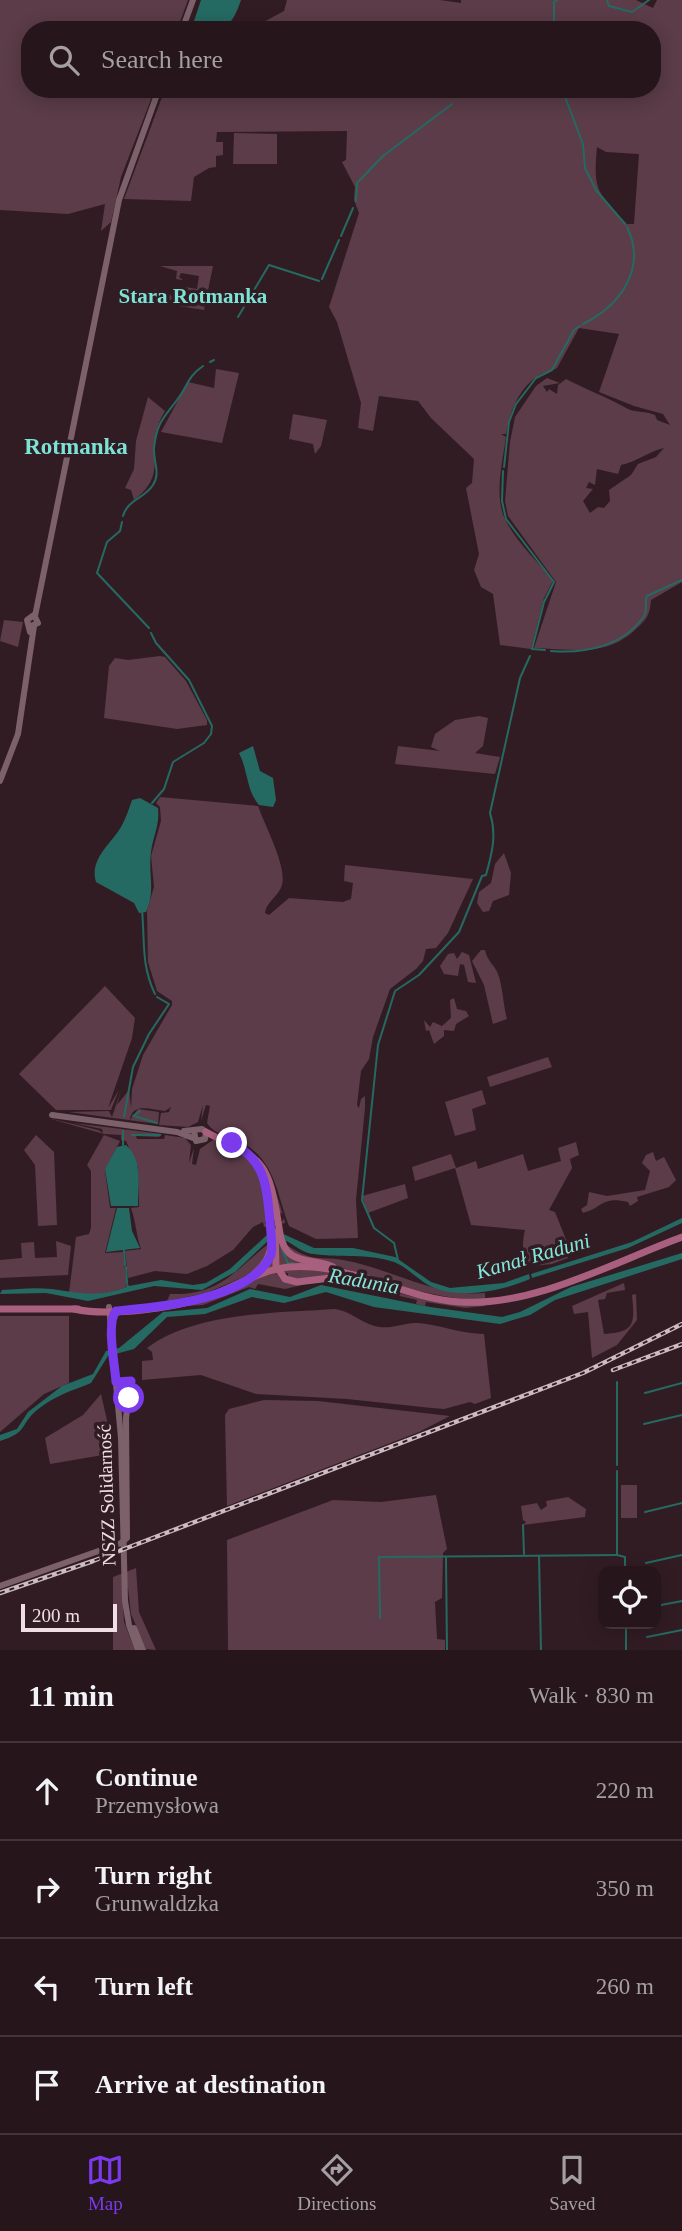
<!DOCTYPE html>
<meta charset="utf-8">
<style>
:root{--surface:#26151b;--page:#322228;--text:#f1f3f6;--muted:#a49fa3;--line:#42343a;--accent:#7c3aed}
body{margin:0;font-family:"Times New Roman",serif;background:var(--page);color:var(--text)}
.controls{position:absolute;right:21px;bottom:21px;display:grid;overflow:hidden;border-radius:14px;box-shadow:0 4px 18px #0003}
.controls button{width:63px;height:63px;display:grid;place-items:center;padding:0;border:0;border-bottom:2px solid var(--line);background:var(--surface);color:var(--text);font:35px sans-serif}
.scale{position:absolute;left:21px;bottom:18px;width:96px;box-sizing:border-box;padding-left:7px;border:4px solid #efdfe5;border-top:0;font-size:19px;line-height:24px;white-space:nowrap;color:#efdfe5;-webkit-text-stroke:5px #321c24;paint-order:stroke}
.stop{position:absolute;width:21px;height:21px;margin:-16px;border:5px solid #7c3aed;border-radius:50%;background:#fff}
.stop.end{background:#7c3aed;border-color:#fff;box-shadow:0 2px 7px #0008}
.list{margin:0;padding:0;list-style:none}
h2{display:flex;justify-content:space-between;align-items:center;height:91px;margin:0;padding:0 28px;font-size:30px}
h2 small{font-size:23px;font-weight:400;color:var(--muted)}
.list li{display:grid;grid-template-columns:46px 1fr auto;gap:21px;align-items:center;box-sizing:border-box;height:98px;padding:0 28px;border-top:2px solid var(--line)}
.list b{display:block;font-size:26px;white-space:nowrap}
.list p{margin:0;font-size:23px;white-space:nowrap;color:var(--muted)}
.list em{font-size:23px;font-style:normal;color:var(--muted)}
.icon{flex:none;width:38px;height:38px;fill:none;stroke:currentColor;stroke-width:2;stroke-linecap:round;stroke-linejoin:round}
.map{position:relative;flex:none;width:682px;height:1650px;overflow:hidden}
.search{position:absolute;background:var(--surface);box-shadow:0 4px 18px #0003;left:21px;right:21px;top:21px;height:77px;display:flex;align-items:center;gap:18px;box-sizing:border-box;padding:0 24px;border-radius:28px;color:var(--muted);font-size:26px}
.sheet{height:483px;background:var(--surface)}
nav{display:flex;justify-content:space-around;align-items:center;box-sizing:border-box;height:98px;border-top:2px solid var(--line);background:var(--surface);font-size:19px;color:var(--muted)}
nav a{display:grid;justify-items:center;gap:4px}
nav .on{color:var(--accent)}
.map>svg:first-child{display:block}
</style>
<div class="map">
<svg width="682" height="1650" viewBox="0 0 682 1650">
<rect width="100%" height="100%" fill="#321c24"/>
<g fill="#5b3c48" fill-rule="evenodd">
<polygon points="0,0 188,0 177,30 30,30 30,89 155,89 121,177 111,222 101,231 105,204 68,214 0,210"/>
<path d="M287,0H440L461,3V0H636L653,8L657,0H682V582L651,600C650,614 647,619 637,628C607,658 572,649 534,648L556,582L508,516L505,501L510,442L515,417L536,386L547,378L560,383L543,386L547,392L549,389L557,394L558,385L566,379C587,390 609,398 628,409C634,412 646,411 655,415L657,420L670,425L663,414L634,406L599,392L619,334L579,328L557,368C551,372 545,371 538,376C518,389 510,412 506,434H501L506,437C503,459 495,492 503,514C512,539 538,561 553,581L544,598L531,649L500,645L493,594L481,587L474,570L479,554L466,488L472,483L474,459L431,418L418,401L379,396L373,431L358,428L361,403L337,322L329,307L359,213L354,200L355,187L342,162L346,160L347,131L217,132L216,142H223V155L216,156V167L209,168L194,177L191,201L124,199L165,89H652V30H249L284,11ZM597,147L606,152L639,154L634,224H627C597,192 593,191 597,147ZM664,448L656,457L638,464L631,475L609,490L610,501L604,508L598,507L590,513L583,501L593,489L586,488L589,482L595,485L597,469L618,474L621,465C637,462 649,451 664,448Z"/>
<polygon points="234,133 277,134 277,164 233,164"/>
<polygon points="160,266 213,266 204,310 152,302 154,289 175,297 183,295 185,287 197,289 199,276 181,273 179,277 183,280 176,279 177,271"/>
<polygon points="216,369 239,373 222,443 161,432 188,382 214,388"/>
<path d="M148,397L165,411C142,448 172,472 134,500L131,490L125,488L134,469L136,441Z"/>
<polygon points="293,414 327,420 321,446 315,454 313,444 289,439"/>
<polygon points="4,620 23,622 18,647 0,641"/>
<polygon points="160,656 165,657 186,681 207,720 207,725 177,729 104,718 109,666 115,658 128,660"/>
<polygon points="479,716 488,718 483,746 475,753 500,757 495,774 395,764 398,746 440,751 431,747 435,734 455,720"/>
<path d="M160,797L258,806C265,826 287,866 282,885C279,896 266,902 265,913L269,915L289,898L343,902L351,899L353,883L344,881L345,865L473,879L448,933L436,948L426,949L423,961L416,969L390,989L373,1037L369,1059L361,1071L357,1105L359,1108L361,1099L365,1096V1108L356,1200L358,1238L316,1239L289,1226C277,1195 276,1164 245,1144C232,1136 215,1136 207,1123L210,1106L206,1105L201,1121L203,1105L198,1122L188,1127L159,1125L161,1113L169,1112L171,1107L165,1111C152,1110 132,1102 130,1120L138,1109L159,1112L158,1124L69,1112L109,1111L112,1117L121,1090L117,1105L129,1090L131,1108L132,1089L143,1055L172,1005V1001L157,991L148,962L147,910L154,887L151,856L161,821L160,807L156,803Z"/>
<polygon points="504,853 511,873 509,895 493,901 489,911 483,912 477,903 479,892 491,883 495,864"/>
<path d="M481,950H485C487,961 494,964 498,974C503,987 503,1005 507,1019L493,1024L484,985L472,961Z"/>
<polygon points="462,952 469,955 476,983 468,982 464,965 460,964 458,976 444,974 440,966 448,954 454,953 457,959"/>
<polygon points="105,986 135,1018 132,1038 108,1108 119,1090 111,1110 56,1110 19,1074"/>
<polygon points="454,998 457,1009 466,1011 469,1016 456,1024 454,1031 444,1030 444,1036 434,1044 429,1030 426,1031 424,1020 430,1027 433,1022 442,1026 451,1018 450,1000"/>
<polygon points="548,1057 552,1067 490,1087 487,1077"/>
<polygon points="482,1090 486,1104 472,1109 476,1130 455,1136 445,1102"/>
<path d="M51,1119H52L98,1130L103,1133L102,1129L73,1123L162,1134L159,1137L136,1136L137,1139H164L165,1135L185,1138L191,1145L189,1163L194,1148L192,1164L196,1165L200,1149L213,1140C242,1143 267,1175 268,1204C269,1214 266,1216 265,1224H271V1216L273,1224L275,1223C271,1197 267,1178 252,1157C270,1176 273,1198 277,1223L282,1222L284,1218L282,1213L278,1214C272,1172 255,1148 214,1135C261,1140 274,1183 285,1222V1223L264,1227L263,1222L253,1227L233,1250L207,1266L187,1274L155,1271L128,1278L125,1251L141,1249C136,1235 136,1222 131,1208L139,1207L138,1168L126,1141L121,1140V1135L104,1134Z"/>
<polygon points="36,1135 54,1152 57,1225 38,1226 35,1165 24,1150"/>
<path d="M104,1135L120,1141L105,1170L110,1208H116L105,1253L123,1252L127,1287C107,1294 91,1297 69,1293L76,1237L89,1234L91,1228V1171L87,1165Z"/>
<path d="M576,1142L579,1155L570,1159L572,1168L549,1210L555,1212L569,1247L565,1249L568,1258L552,1264L532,1266C521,1256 522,1243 525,1230L471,1225L455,1168L415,1181L412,1167L451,1154L456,1168L476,1161L478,1169L523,1154L528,1171L561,1161L558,1148Z"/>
<path d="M653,1152L656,1161L664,1157L676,1180L669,1187L637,1197L638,1201L630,1206L628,1202C601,1196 603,1208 583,1213L581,1209L587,1205L589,1192L607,1196L645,1190L650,1171L642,1163L646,1155Z"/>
<polygon points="405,1184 408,1198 368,1213 362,1196"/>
<polygon points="56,1241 71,1246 68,1275 0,1278 0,1260 22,1258 21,1243 34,1242 35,1258 57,1257"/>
<path d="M271,1242C289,1243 290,1249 305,1255C316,1260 331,1257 343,1260C393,1269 433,1297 485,1293V1300C422,1300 364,1271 304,1258L289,1250V1246L288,1254L320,1263L288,1264L260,1272L270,1260L274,1250H270L253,1273L206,1293L167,1301L170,1294C221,1296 234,1270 271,1242Z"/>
<polygon points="315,1269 337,1275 300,1280 287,1278 288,1273 276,1273 281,1279 328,1282 347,1279 410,1296 485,1303 485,1306 465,1308 426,1302 425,1306 416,1304 417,1300 339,1282 315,1282 285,1289 258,1284 255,1289 249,1287 203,1305 167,1307 284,1270"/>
<path d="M624,1283L625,1290L607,1293L605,1299L598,1300L604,1334C635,1332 635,1324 632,1295L636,1294L637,1320L617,1345L592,1358L588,1312L574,1314L572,1306Z"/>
<path d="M335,1309C353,1312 363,1325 380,1327C392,1329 406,1322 418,1323C441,1325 461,1334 484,1334L491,1398L475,1404L470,1402L444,1409L432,1408L347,1399L256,1394L201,1375L142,1380V1361L153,1360L152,1352L147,1348C195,1312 277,1313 335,1309Z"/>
<polygon points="0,1316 69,1316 69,1383 44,1394 0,1432"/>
<polygon points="101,1394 111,1438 109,1454 50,1464 45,1438 83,1415"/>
<polygon points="264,1400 318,1401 450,1416 419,1432 227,1506 225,1415 229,1409"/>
<rect x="621" y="1485" width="16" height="33"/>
<polygon points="436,1495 447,1549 443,1553 442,1598 435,1602 437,1639 445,1640 445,1650 228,1650 227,1540 333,1500 381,1502"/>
<polygon points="568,1497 586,1509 585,1517 523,1525 526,1522 523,1520 521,1506 537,1503 541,1510 547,1506 546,1501"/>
<polygon points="136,1568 139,1612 156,1650 146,1649 131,1614 128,1588 122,1588 124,1622 135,1650 113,1650 113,1577"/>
</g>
<g fill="#256a62">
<path d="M201,0H241C230,32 223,30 191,30Z"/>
<path d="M253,746L260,771L273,778L276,800L273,807L259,805C246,790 248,770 239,753Z"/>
<path d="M140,798L158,808C160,825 153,836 151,852C148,874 156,891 146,912L139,913L134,903L96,882C89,859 111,844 121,827C126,818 129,809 132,800Z"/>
<path d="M126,1145C143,1160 138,1185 138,1206H111L105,1169L117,1147Z"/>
<polygon points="117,1208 129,1208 132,1231 140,1248 106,1252"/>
<polygon points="682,1218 682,1223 628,1248 532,1278 531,1274 632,1242"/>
<path d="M279,1232L314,1248H353L395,1257L431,1282L450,1288L504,1283L529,1274L530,1279C502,1291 458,1300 430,1286C417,1279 407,1267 394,1262C367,1253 341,1258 314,1254C296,1252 289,1235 270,1239L235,1272L202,1290L154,1286L88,1301L46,1293L0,1294L2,1290C18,1289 35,1287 51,1289C83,1293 95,1298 127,1287V1283L129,1286L161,1280L193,1285L206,1283L230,1269L268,1234Z"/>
<path d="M682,1253V1259L555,1300L530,1315L500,1324L374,1307L326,1292L284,1303L252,1297L205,1314L167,1317L134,1349L108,1356L91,1383C71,1391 54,1396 37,1410C19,1425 29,1432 0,1441V1435L17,1429L28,1412L62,1386L93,1374L106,1351L119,1348L163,1312L207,1308L250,1289L290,1297L321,1285L430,1307L502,1317L520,1312L571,1287Z"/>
</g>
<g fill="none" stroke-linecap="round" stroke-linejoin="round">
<g stroke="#256a62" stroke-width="2">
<polyline points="607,0 609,6 632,12 649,0"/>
<polyline points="554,30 554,2 557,0"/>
<polyline points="562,89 583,144 585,168 596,190 625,224"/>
<polyline points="356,201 357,183 383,156 452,104"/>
<polyline points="341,236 353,208"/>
<polyline points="322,279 339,240"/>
<polyline points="238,317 269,265 319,281"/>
<path d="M583,324C621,305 647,268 627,227"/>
<polyline points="210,362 214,360"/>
<polyline points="504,467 509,422 516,404 536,378 552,370 574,330 580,326"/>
<polyline points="503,471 502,501 506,519 554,582 544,602 532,649 545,650"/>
<path d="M123,516C128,499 144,499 153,485C161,473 153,461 154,448C157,422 163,419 177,400C189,385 186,378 203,366"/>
<polyline points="122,522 120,531 107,542 97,573 149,628"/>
<polyline points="151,633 156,643 189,680 212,726 211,734 204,743 173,762 164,789 152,803"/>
<path d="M551,651C585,654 624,646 644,616C648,609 644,602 647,596L682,580"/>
<path d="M142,910C145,942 141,965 155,994"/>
<polyline points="133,1116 140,1111"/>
<polyline points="134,1116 157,1123"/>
<polyline points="124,1117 133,1067 149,1034 169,1004 157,997"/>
<polyline points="132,1135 160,1135"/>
<polyline points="123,1145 123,1131"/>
<polyline points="124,1250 125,1265"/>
<polyline points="282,1250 288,1263"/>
<path d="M398,1260L394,1243L374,1228L362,1200L378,1045L395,991L419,975L459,932L482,876L486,875C492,853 497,835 490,813L520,678L530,656"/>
<polyline points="287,1264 293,1263"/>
<polyline points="126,1267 127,1283"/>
<polyline points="645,1393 682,1383"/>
<polyline points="644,1424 682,1415"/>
<polyline points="617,1465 617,1382"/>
<polyline points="617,1471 617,1555 625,1557 625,1571"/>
<polyline points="645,1512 682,1503"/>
<polyline points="523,1525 524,1554"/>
<polyline points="539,1557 541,1650"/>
<polyline points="446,1558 447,1650"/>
<polyline points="646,1563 682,1555"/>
<polyline points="656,1606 682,1601"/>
<polyline points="380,1618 379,1557 617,1555"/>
<polyline points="626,1624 626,1650"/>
<polyline points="647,1637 682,1630"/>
</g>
<g stroke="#7c616b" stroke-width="6">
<polyline points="182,30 193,0"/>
<polyline points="35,616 119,200 159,89"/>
<polyline points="30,632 27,620 34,615 38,623 31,626"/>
<polyline points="0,781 18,734 34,626"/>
<polyline points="52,1115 177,1132 193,1138"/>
<polyline points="184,1131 202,1129 206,1132 205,1139 196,1141 194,1131"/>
<polyline points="109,1307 121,1438 125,1601 129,1625 138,1650"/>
<polyline points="0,1586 121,1543 127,1538 126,1418 131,1381 116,1382"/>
<polyline points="134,1628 143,1650"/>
</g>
<g stroke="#a95f7e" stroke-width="7">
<path d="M206,1132C261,1161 267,1155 278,1221C280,1232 280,1243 288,1252C299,1263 319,1260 333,1267"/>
<polyline points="275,1232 276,1266 285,1279 297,1282 347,1276"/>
<path d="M255,1273C280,1253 268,1233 271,1205"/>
<polyline points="0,1309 78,1309"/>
<path d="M74,1309C110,1317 175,1308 210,1296C237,1286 260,1270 289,1267C348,1262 402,1298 460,1302C534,1307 614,1262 682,1237"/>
</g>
<g stroke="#ccbbc1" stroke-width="4.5">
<g id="rail">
<polyline points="613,1370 682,1344"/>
<polyline points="0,1593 93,1561 583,1373 682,1324"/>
</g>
</g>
<use href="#rail" stroke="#321c24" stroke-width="2" stroke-dasharray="5" stroke-linecap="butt"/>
</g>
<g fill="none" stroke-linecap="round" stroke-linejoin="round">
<path stroke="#7c3aed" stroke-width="9" d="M129,1398L131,1381L116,1382C115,1365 106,1323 116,1311C159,1307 250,1300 271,1255C273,1244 271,1234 270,1223C267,1190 267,1161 232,1143"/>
</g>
<g text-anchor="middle" stroke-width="7" stroke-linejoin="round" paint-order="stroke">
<g font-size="19" fill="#efdfe5" stroke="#321c24">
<text transform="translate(106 1495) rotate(-92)" y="7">NSZZ Solidarność</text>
</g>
<g font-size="21" font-weight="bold" fill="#7be3d5" stroke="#321c24">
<text x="193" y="303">Stara Rotmanka</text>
</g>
<g font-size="21" font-style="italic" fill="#80e8da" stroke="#321c24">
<text transform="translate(533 1256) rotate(-16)" y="7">Kanał Raduni</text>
<text transform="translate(364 1281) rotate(10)" y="7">Radunia</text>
</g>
<g font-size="23" font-weight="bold" fill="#7be3d5" stroke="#321c24">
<text x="76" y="454">Rotmanka</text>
</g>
</g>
</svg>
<div class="controls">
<button><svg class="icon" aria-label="locate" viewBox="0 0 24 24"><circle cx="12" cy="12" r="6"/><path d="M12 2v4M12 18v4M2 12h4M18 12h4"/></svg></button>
</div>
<div class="scale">200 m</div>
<div class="stop" style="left:129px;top:1398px"></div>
<div class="stop end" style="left:232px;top:1143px"></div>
<div class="search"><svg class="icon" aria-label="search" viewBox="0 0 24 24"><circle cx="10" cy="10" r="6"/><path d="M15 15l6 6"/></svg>Search here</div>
</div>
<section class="sheet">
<h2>11 min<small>Walk · 830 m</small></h2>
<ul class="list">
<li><svg class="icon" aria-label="ahead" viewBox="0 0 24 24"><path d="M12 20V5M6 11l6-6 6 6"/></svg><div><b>Continue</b><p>Przemysłowa</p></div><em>220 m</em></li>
<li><svg class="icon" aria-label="right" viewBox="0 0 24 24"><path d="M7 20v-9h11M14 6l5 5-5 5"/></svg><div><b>Turn right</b><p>Grunwaldzka</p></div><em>350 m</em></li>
<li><svg class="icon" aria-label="left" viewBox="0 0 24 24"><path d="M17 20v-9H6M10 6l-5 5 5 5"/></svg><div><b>Turn left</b></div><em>260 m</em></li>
<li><svg class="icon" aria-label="arrive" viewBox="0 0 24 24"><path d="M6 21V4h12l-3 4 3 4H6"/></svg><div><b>Arrive at destination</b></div></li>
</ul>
</section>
<nav>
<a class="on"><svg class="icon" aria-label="map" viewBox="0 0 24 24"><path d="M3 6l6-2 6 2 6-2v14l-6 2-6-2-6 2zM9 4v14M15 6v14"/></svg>Map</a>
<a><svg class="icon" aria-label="directions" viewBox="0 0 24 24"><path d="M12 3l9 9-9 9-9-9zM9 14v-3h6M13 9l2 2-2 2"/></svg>Directions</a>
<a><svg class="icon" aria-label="saved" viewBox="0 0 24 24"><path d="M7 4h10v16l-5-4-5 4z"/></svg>Saved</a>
</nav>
